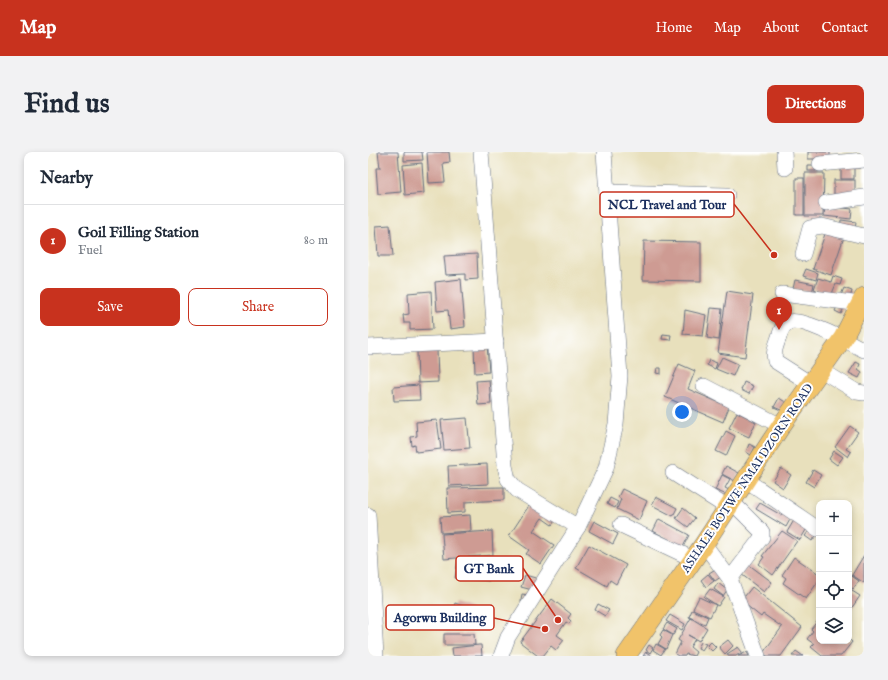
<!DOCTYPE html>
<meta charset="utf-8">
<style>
:root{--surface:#fff;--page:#f2f2f3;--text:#1f2937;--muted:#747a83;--line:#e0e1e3;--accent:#c8321e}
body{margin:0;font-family:"IM FELL English",serif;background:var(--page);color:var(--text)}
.controls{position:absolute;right:12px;bottom:12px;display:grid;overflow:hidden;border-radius:8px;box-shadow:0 2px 6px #0003}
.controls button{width:36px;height:36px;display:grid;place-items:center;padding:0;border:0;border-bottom:1px solid var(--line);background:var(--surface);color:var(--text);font:20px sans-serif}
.you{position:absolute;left:314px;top:260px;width:14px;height:14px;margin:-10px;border:3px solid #fff;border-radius:50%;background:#1a73e8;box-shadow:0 0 0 6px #1a73e833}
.badge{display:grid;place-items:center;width:26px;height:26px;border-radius:50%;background:var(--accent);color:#fff;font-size:13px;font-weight:700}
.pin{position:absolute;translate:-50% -33px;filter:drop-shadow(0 1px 2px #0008)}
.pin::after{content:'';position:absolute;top:21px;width:14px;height:12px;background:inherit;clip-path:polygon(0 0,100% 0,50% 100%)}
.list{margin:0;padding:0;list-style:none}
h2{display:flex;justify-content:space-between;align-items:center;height:52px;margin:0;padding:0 16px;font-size:17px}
h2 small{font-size:13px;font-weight:400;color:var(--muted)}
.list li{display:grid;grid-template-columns:26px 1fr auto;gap:12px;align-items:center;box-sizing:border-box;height:72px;padding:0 16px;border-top:1px solid var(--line)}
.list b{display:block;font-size:15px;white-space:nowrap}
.list p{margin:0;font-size:13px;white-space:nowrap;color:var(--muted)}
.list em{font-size:13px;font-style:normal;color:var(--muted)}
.actions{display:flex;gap:8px;padding:12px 16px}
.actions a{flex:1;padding:9px 0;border:1px solid var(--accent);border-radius:8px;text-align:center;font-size:14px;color:var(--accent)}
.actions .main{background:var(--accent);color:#fff}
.icon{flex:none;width:22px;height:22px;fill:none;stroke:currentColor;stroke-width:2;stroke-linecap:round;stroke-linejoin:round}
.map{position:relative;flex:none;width:496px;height:504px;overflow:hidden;border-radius:8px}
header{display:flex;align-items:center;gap:24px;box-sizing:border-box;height:56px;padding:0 20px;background:var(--accent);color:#fff}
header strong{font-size:19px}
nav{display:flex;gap:22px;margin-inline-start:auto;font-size:14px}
.intro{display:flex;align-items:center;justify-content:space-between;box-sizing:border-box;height:96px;padding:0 24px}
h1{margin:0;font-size:28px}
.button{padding:10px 18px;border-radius:8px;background:var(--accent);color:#fff;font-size:14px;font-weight:700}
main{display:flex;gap:24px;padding:0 24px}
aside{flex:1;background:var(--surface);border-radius:8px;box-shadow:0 2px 6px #0003}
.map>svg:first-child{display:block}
</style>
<header>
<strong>Map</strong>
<nav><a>Home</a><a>Map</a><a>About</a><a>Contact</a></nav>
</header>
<div class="intro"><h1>Find us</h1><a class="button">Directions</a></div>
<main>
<aside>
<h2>Nearby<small></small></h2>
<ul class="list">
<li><span class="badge">1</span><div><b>Goil Filling Station</b><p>Fuel</p></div><em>80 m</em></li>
</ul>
<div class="actions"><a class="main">Save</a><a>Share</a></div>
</aside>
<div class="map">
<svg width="496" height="504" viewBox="0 0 496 504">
<rect width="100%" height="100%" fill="#fff"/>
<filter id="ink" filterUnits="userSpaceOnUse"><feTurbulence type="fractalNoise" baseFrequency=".025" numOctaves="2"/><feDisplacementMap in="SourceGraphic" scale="8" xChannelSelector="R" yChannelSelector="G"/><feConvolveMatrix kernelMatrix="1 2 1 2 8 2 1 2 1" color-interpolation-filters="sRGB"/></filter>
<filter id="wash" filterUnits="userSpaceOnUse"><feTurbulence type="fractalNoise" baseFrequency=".012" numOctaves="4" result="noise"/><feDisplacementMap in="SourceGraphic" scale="16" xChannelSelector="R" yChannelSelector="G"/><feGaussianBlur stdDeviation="0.9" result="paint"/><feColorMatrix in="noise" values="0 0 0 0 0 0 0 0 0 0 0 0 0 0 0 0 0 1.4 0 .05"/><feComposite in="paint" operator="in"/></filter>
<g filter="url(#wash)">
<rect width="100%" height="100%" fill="#e8e0bc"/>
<g id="blocks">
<g fill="#ce9b93">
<polygon points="10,0 30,0 33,40 10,42 8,16 12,16"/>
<polygon points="36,0 54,0 55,8 36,9"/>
<polygon points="59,0 81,0 82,10 75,11 77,30 61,31"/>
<rect x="440" y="0" width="22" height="7"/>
<polygon points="54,11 56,41 37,43 35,13"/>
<polygon points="494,11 493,16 486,16 486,27 473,27 473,16"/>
<rect x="440" y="13" width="8" height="6"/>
<polygon points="437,21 456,21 455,64 437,64"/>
<rect x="428" y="26" width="8" height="37"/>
<rect x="466" y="28" width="21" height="16"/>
<polygon points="457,54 484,57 483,67 456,64"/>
<polygon points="473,68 488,70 487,79 472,77"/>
<polygon points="22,73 25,104 10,104 8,74"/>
<polygon points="458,79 476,85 463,123 445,117"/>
<polygon points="276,89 333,90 333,129 275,128"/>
<polygon points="109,102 110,127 97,128 97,122 78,123 76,104"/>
<polygon points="438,117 450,121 448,128 435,124"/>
<polygon points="465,124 474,127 472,133 468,132 463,144 446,137 450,126 463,130"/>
<polygon points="93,127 97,175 82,177 80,158 69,159 67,130"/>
<polygon points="427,128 446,132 444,141 425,137"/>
<polygon points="476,136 484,139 482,146 473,143"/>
<polygon points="63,139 65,177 42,178 42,171 36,171 35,163 41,162 40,141"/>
<polygon points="359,139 385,143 377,205 350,201"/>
<polygon points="470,153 476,156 473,162 467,159"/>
<polygon points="343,156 354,157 351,188 339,186"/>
<polygon points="317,158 338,163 335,184 315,182"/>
<polygon points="295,182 303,183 302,188 294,187"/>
<polygon points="119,192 121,220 107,221 106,193"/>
<polygon points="69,198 70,230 50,231 49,199"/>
<polygon points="354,205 370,212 365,224 348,217"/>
<polygon points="341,208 349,211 347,217 339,213"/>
<polygon points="488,210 492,212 490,217 494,220 491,226 481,221"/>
<polygon points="311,212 327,219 320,237 361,255 355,270 297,245"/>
<polygon points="289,216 293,216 293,222 288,221"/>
<polygon points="121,228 123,252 110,253 108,229"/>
<polygon points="376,230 385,234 381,242 373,238"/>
<polygon points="51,233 52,248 26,249 25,235"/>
<polygon points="411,246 419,251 415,259 406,255"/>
<polygon points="369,260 388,270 381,285 361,276"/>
<polygon points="99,266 102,296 76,298 73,268"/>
<polygon points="69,268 73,297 48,300 47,293 44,294 43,285 49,284 48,270"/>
<polygon points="482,274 490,280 478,297 483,300 480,305 467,295"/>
<polygon points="358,279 367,284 358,304 348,299"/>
<polygon points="381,292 387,295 383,303 378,300"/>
<polygon points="466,299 475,305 469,313 461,307"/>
<polygon points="119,312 120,332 81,334 80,314"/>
<polygon points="358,314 371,321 367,329 354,322"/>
<polygon points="413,316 423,323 415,336 405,329"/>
<polygon points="445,318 453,323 446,335 438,330"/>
<polygon points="354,323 362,327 357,336 361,338 359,343 347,338"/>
<polygon points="136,335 136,348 97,350 97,360 80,361 79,336"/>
<polygon points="254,337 279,349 271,368 249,357 253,347 250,345"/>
<polygon points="288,345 309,356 305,364 284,353"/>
<polygon points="242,346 250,350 247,356 239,352"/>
<polygon points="164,349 189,366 184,373 174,366 165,379 186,393 173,412 158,402 161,398 141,384"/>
<polygon points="392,351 413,363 417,356 425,362 418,375 388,357"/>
<polygon points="315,356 327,366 320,375 308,366"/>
<polygon points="102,363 103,379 73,381 72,365"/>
<polygon points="428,365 441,373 432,388 419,380"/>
<polygon points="291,367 321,383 315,395 285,379"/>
<polygon points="226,369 250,382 245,392 221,379"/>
<polygon points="444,375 451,380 444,389 437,384"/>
<polygon points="124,379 125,403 76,407 74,382"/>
<polygon points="414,379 429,389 405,423 391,412 396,405 394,404"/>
<polygon points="221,393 258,413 248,432 242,428 239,434 208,416"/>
<polygon points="496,403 496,431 484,423"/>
<polygon points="426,405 451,422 451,428 438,447 415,431 418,426 414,423"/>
<polygon points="90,406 116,409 115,420 122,420 121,429 87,426"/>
<polygon points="380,412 404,430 396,440 373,422"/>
<polygon points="349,416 354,424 347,429 341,421"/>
<polygon points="340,422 346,429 338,435 333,428"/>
<polygon points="481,422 491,429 485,437 481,434"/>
<polygon points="157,423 171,427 168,439 153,435"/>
<polygon points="350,431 359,438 355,444 346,437"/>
<polygon points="384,435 434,475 413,504 399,504 395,501 414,475 395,462 393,465 373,449"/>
<polygon points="342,437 356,445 350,454 336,445"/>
<polygon points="481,437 492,444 483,457 481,456"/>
<polygon points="154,442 161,443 159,450 153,449"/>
<polygon points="331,445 348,453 342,465 325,457"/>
<polygon points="184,447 203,462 200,466 203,469 201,472 198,470 189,483 196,488 188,498 183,494 175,504 170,504 152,490"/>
<polygon points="87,451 103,457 102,460 107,462 102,475 81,468"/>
<polygon points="230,452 241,458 237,464 227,458"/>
<polygon points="324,458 340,465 337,472 321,465"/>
<polygon points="302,463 317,472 314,478 298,469"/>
<polygon points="323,466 339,476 331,489 320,483 327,487 322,495 328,500 326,504 318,502 317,504 310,504 307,502 313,490 310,488"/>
<polygon points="451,467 451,489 481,489 481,487 484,490 473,504 454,504 443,495 446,492 439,487 445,479 443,477"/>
<polygon points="299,471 309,477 305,483 295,477"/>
<polygon points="295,478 304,483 298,497 290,492 294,485 292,483"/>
<polygon points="76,482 106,482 107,493 76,493"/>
<polygon points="360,488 365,494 357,502 351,495"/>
<polygon points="333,490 338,492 334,498 330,496"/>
<polygon points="343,490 348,495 344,499 339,494"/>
<polygon points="288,492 297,497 293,503 285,498"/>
<polygon points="111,493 113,493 114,504 85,504 84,496"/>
<polygon points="281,493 285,496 282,501 278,498"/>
<polygon points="370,495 374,500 368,504 360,504 359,502"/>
<polygon points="428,499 435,504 424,504"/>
<polygon points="278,500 284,504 275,504"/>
<polygon points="379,500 381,504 370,504"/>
</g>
</g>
</g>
<g filter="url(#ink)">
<use href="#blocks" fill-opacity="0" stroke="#636d7f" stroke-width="1"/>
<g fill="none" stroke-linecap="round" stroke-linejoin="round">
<g stroke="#636d7f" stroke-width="16">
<g id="minor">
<polyline points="113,0 137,314 140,327 149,338 210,375"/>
<polyline points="416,0 417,16"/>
<polyline points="452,12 496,8"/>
<polyline points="239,40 359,43"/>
<polyline points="458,51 496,45"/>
<polyline points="435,102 442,76 454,74 496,84"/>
<polyline points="414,142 493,152"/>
<polyline points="0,195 128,189"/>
<polyline points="453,218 489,240 496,241"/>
<path d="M443,232L407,209C405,200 408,194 411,185C413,179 414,173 421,170C434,165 483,191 496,198"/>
<polyline points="336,234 413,274"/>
<polyline points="305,321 360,356"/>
<polyline points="378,328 450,377"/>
<polyline points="0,363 8,504"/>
<polyline points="253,373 325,407"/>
<polyline points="336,392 362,427 390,504"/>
<polyline points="362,427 394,385 394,380 364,350"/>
<polyline points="133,504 140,485 210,375 238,316 248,272 252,224 236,0"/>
</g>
</g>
<g stroke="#636d7f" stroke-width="20">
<polyline id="major" points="258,504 336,392 413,274 475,186 496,145"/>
</g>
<use href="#minor" stroke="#fff" stroke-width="15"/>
<use href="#major" stroke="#f1c36a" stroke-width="19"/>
</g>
</g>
<g text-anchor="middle" stroke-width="4" stroke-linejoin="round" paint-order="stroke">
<g font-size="12" fill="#1b2f5e" stroke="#fff">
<text transform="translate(379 326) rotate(-56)" y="4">ASHALE BOTWE NMAI DZORN ROAD</text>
</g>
</g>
<path fill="none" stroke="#c8321e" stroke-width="1.5" d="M406 103L366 52M190 468L155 416M177 477L126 466"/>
<g fill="#c8321e" stroke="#fff" stroke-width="1.5">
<circle cx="406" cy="103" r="4"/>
<circle cx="190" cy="468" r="4"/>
<circle cx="177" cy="477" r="4"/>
</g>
<g fill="#fff" stroke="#c8321e" stroke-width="1.5">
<rect x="232" y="40" width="134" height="25" rx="4"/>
<rect x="88" y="404" width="67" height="25" rx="4"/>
<rect x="18" y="453" width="108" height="25" rx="4"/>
</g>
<g font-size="13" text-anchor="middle" font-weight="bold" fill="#1b2f5e">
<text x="299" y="57">NCL Travel and Tour</text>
<text x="121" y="421">GT Bank</text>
<text x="72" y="470">Agorwu Building</text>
</g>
</svg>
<div class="controls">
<button>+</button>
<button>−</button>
<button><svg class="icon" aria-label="locate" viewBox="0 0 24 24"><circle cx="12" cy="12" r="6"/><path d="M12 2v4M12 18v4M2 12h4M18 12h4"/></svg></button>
<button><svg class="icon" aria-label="layers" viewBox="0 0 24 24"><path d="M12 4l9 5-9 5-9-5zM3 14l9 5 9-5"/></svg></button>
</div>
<div class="you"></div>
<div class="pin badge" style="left:411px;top:178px">1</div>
</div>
</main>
